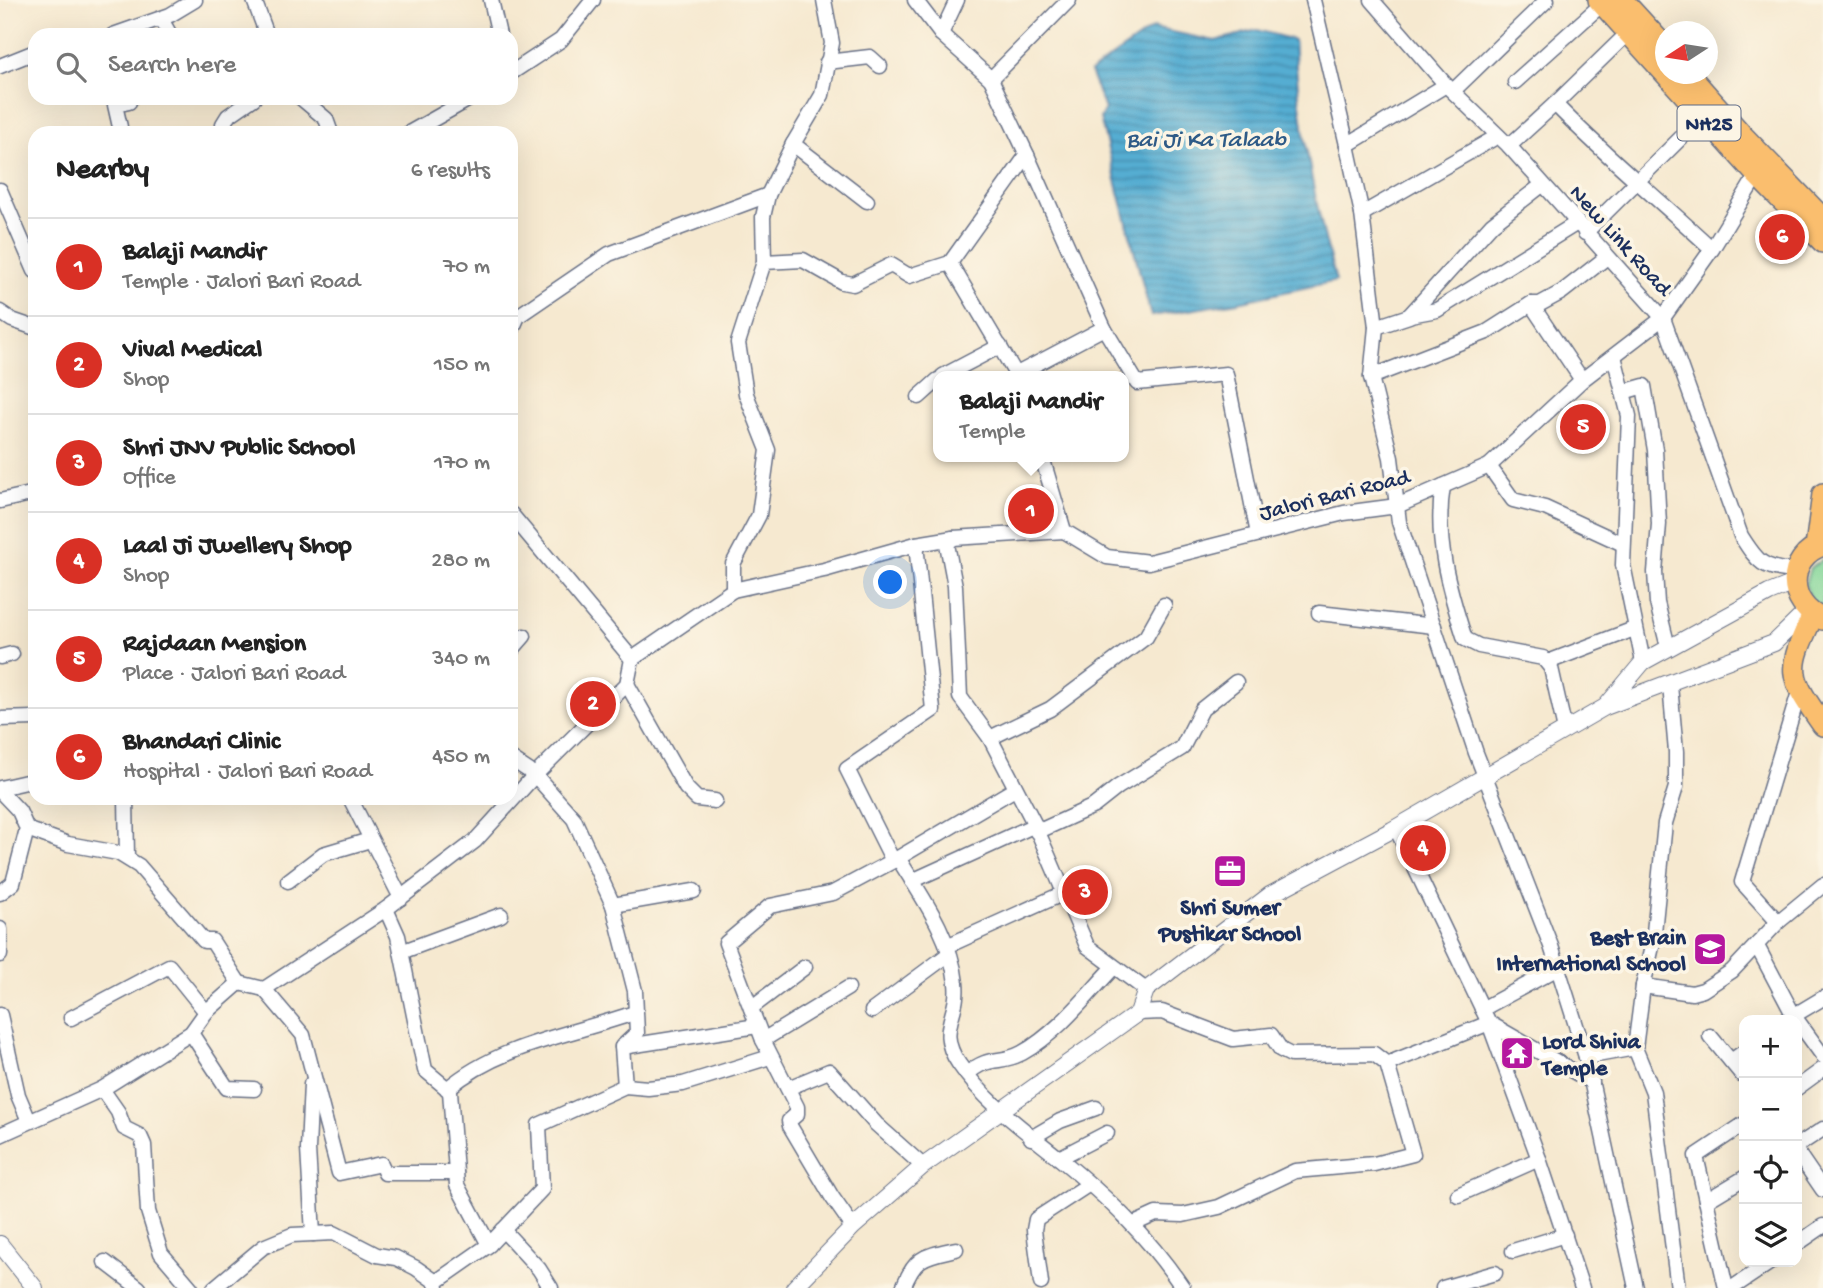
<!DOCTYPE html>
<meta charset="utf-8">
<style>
:root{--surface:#fff;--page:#f2f2f2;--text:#222;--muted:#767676;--line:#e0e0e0;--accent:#d93025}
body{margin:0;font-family:"Gochi Hand",sans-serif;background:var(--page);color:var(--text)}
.controls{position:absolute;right:21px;bottom:21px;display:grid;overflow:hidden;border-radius:14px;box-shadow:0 7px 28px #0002}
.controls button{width:63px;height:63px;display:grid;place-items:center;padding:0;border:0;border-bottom:2px solid var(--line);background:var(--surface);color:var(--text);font:35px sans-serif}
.compass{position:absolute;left:1655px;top:21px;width:63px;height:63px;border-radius:50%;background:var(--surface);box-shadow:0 7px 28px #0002;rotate:258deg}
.you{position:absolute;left:891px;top:583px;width:24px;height:24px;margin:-18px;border:5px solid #fff;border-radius:50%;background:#1a73e8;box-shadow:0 0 0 10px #1a73e833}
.badge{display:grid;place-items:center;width:46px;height:46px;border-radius:50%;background:var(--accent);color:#fff;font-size:23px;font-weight:700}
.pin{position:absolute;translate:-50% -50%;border:4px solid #fff;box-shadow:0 2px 7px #0006}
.popup{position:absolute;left:933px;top:371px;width:196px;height:91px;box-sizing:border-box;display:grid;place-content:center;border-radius:14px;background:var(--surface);filter:drop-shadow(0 2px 5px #0005);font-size:23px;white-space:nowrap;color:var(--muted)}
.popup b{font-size:26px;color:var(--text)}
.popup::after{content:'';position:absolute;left:50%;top:100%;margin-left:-14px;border:14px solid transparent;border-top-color:var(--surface)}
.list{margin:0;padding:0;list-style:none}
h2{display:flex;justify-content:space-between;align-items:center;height:91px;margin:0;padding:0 28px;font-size:30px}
h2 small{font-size:23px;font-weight:400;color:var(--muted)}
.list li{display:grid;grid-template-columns:46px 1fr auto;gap:21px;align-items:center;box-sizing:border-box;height:98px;padding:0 28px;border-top:2px solid var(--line)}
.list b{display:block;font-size:26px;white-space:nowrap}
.list p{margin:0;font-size:23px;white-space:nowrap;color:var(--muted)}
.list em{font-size:23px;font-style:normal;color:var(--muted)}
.icon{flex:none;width:38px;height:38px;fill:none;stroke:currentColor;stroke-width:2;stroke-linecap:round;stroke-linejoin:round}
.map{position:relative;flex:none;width:1823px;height:1288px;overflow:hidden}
.search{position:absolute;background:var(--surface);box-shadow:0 7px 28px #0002;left:28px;top:28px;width:490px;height:77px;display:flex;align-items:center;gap:18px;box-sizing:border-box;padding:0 24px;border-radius:21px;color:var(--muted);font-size:26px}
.panel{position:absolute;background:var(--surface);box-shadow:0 7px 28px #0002;left:28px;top:126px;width:490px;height:679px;border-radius:21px}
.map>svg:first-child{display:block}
</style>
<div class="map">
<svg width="1823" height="1288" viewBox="0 0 1823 1288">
<defs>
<pattern id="water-rules" width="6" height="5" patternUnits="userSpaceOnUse" patternTransform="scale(1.75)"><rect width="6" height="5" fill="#55add2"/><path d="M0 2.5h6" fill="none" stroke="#468dae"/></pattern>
</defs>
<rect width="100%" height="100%" fill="#fcf5e5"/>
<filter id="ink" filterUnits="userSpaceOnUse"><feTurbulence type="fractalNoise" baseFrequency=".0143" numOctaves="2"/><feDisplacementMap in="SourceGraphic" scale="14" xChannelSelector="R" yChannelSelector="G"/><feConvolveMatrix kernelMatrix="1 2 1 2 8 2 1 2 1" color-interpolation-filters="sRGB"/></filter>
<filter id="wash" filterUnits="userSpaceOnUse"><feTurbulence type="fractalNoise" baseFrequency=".00686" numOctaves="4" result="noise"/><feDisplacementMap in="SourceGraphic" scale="28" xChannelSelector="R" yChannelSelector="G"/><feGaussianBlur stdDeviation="1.57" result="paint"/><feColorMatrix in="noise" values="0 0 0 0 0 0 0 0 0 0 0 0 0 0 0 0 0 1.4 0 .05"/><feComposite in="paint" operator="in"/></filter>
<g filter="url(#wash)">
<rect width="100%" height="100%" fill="#f6e9d0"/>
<polygon fill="#82d698" stroke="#4e827b" stroke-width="2" points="1823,559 1823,608 1812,602 1805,584 1810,568"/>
<path fill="url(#water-rules)" stroke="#386e98" stroke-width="2" d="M1153,28L1215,41L1257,30L1294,40C1299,122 1314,202 1336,281L1238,302L1151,316L1100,118L1105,109L1090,72Z"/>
</g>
<g filter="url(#ink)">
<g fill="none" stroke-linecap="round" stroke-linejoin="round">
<g stroke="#687086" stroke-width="17">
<g id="minor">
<polyline points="254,0 267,35"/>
<polyline points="491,0 499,35"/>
<polyline points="915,0 941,34 991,79 1027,155 950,263 1017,376"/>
<polyline points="1313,0 1347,145 1446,85"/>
<path d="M1372,0L1446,85L1509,146L1663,318L1741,536C1758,563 1763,569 1796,571"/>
<polyline points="161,19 170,35"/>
<path d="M1628,33L1555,104C1604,155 1660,200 1712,249"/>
<polyline points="941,34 957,0"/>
<polyline points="113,35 170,15 195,0"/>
<polyline points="827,62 870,57 880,66"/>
<polyline points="0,66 35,52"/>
<polyline points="511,73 561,40 593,0"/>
<polyline points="991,79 1069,0"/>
<polyline points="1515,82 1602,4"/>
<polyline points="1454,90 1547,0"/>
<polyline points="301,98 326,119 331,133"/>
<polyline points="120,127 115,105 129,102 128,98"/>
<polyline points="225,133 223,124 228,116 254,98"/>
<polyline points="409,133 471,98"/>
<polyline points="793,144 867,201"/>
<polyline points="1347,145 1362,214 1376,327 1371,377 1391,458 1399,522 1476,753 1551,946 1586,1057 1636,1288"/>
<polyline points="1509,146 1555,104"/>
<polyline points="1027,155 1104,328 1137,383 1226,374 1258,534"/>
<polyline points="0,190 35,271"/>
<polyline points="1362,214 1498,136"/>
<polyline points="1585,233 1703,116"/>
<polyline points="764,262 803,260 842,282 853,284 891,265 909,276 950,263"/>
<polyline points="1531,304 1582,380"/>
<polyline points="0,312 12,320 35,328"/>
<polyline points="1410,315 1437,310 1577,223"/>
<polyline points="1376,327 1409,316 1492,224 1542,185"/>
<polyline points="511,332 518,316 609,254 768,195"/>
<polyline points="1614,356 1629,416 1623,565 1643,662"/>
<polyline points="1017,374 1104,328"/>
<polyline points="943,376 1000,346"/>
<polyline points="1371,377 1487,332 1531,304 1540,304 1562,292 1607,257"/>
<polyline points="1623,392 1644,386 1655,450 1659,524 1655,572 1657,603 1668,647"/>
<polyline points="919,397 938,380"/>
<polyline points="1042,457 1064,531 1107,557 1149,562 1344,513 1397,506 1489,466 1582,380 1663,318 1712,249 1760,170"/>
<polyline points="1489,466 1513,500 1545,508 1623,544"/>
<path d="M1443,486C1434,538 1449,590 1465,639L1479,646L1543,658L1551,668L1565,730"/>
<polyline points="0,501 35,493"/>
<polyline points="511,514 632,659"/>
<polyline points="953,538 947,544 955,586 960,697 990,738 1035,825 1087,946 1146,990"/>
<polyline points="733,590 733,564 759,515 768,450 746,394 738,343 764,262 763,217 768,195 793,144 822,95 832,43 824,0"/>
<polyline points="1319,613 1434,626"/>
<polyline points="511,651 524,636"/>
<polyline points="0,657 12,654"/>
<polyline points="1548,662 1634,629"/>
<polyline points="627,684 686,788 697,799 715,801"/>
<polyline points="0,719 35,718"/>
<polyline points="990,738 1050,709 1146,637 1164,605"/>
<polyline points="511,759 535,775 574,819 613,905 635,991 637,1033 622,1047 625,1086"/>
<polyline points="0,788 35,780"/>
<polyline points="0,791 19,811 27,829 68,844 118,853 139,866 204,941 212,941 239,983"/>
<polyline points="126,798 127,858"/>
<polyline points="350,798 401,898"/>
<polyline points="1396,828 1489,1023 1592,1082"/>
<polyline points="1037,832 1094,806 1118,787 1182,748 1202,709 1236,682"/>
<path d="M898,858C922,897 951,936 956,983C960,1016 935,1029 959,1064C985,1102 1023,1129 1059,1158C1108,1198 1147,1235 1183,1288"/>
<polyline points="893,861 1015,789"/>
<polyline points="288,881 323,854 370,840"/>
<polyline points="912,881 1035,825"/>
<polyline points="0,893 13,883 27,829"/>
<polyline points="613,905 694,891"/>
<polyline points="386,909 398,936 425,1070 450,1091 457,1185 489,1245 436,1282 437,1288"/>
<polyline points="1778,922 1742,882 1799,692"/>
<polyline points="0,929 0,955"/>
<polyline points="947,946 1064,893"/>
<polyline points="1757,946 1794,1016 1823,1056"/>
<polyline points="401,952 501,915"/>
<polyline points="1643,986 1692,993 1703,990 1732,971 1778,922 1823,885"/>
<polyline points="264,989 303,1035 339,1173 381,1164 385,1173 456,1173"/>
<polyline points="751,1008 805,967"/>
<polyline points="1482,1009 1558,968"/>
<polyline points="872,1011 949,954"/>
<polyline points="1138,1013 1162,1012 1233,1039 1271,1035 1281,1050 1291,1055 1374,1054 1387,1064"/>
<polyline points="0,1015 18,1095 29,1121"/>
<polyline points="71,1018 169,966 206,1012"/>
<polyline points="1788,1019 1823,998"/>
<polyline points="191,1033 227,1088 254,1089"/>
<polyline points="1710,1036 1744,1077"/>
<polyline points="763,1040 848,988"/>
<polyline points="622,1047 757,1026"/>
<polyline points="1635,1048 1643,986 1653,942 1665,823 1676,787 1676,752 1670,685"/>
<polyline points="1586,1057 1635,1048 1653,1092 1678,1288"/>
<polyline points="1731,1061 1744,1052"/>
<path d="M967,1074C990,1054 1000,1065 1022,1053C1058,1033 1086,996 1114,967"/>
<polyline points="311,1084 308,1149 313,1234"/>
<polyline points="788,1088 829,1071 876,1124 923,1166"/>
<polyline points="1797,1088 1823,1069"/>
<polyline points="102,1089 118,1112 124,1128 140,1136 144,1145 148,1211 161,1253 191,1288"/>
<path d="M447,1089C500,1044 571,1035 634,1013"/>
<polyline points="0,1135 102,1089 191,1033 206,1012 239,983 264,989 386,909 475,841 535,775 627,684 632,659 733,590 824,570 916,544 953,538 1064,531"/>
<polyline points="1031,1138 1060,1121 1096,1108"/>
<polyline points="1797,1146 1823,1129"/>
<polyline points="1797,1152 1823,1190"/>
<polyline points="1059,1158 1107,1133"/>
<polyline points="1458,1195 1539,1159"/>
<polyline points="1706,1201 1744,1178"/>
<polyline points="1134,1224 1156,1214 1183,1215 1219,1207 1295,1171 1374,1164 1413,1154 1387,1064 1489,1023 1539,1159 1582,1288"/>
<polyline points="853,1227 832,1197 790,1126 789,1121 797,1114 797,1107 763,1040 726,943 770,906 833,893 893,861 847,769 933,710 916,544"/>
<polyline points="503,1230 539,1269 551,1288"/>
<polyline points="1797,1244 1823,1226"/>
<polyline points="489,1245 542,1189 539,1125 625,1086 648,1088 683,1084 770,1057"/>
<polyline points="1513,1251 1565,1235"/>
<polyline points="105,1262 139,1288"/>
<polyline points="1041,1283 1034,1230 1036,1219 1088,1185"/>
<polyline points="214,1288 263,1247 292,1235 334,1233 377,1255 396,1258 416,1268 436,1282"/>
<path d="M903,1288C915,1256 925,1256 956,1249"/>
<polyline points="1443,1288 1495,1273"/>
<polyline points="1726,1288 1696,1156 1744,1124"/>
<polyline points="1732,1288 1771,1262"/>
</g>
</g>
<g stroke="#687086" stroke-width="18">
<g id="tertiary">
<polyline points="1607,705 1643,662 1769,593 1794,583"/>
<polyline points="0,1244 35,1288"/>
<polyline points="794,1288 853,1227 923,1166 1138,1013 1146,990 1270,895 1392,830 1605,707 1774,643 1807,611"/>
</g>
</g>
<g stroke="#687086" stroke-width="24">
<g id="primary">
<polyline points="1599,0 1757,175 1823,242"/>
<polyline points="1622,0 1666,48"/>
<polyline points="1688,74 1741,134 1823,219"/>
<path d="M1823,545C1785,557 1787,606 1823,619"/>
<polyline points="1816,547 1823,494"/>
<path d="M1813,615C1787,671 1787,674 1823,725"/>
</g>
</g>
<use href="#minor" stroke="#fff" stroke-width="14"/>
<use href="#tertiary" stroke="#fff" stroke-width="16"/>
<use href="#primary" stroke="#fabe6e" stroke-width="21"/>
</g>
</g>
<defs>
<g id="office-square" transform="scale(1.75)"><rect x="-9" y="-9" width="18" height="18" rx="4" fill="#b5179e" stroke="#fcf5e5"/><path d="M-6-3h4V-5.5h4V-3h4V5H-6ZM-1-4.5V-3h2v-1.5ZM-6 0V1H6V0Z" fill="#fff"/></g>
<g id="school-square" transform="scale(1.75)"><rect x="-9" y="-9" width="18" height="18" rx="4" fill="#b5179e" stroke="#fcf5e5"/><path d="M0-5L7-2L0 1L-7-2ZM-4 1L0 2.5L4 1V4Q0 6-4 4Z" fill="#fff"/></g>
<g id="temple-square" transform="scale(1.75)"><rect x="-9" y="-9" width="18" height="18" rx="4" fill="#b5179e" stroke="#fcf5e5"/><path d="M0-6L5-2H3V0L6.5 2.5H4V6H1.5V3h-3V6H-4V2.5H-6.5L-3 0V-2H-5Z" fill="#fff"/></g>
</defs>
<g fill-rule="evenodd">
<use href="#office-square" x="1230" y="871"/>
<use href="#school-square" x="1710" y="949"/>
<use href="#temple-square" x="1517" y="1053"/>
</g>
<g text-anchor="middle" stroke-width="7" stroke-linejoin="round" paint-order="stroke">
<rect fill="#fcf5e5" stroke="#5e6a86" stroke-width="2" x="1677.5" y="105.5" width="63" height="35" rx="5"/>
<g font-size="21" font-weight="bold" fill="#1b2f5e">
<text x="1709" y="130">NH25</text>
</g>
<g font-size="23" fill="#1b2f5e" stroke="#fcf5e5">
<text transform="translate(1622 239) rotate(48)" y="8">New Link Road</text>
<text transform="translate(1334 493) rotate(-14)" y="8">Jalori Bari Road</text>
</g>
<g font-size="23" font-weight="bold" fill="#1b2f5e" stroke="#fcf5e5">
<text x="1230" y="914">Shri Sumer<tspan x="1230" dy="26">Pustikar School</tspan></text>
<text x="1686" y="944" text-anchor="end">Best Brain<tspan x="1686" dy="26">International School</tspan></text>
<text x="1542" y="1048" text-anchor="start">Lord Shiva<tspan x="1542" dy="26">Temple</tspan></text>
</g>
<g font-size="24" font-style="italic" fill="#2f5b87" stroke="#fcf5e5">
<text x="1206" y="146">Bai Ji Ka Talaab</text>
</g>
</g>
</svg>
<div class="controls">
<button>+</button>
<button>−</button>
<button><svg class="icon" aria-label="locate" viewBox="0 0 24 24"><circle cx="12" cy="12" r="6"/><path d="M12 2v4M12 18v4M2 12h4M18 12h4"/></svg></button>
<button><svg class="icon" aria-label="layers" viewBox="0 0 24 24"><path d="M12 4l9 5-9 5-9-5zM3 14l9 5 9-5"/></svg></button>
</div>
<svg class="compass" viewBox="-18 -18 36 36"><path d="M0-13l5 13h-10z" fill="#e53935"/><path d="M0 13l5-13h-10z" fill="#767676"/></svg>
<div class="you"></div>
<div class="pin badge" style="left:1031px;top:511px">1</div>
<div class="popup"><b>Balaji Mandir</b>Temple</div>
<div class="pin badge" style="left:593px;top:704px">2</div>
<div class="pin badge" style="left:1085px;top:892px">3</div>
<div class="pin badge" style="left:1423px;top:848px">4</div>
<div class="pin badge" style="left:1583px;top:427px">5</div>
<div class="pin badge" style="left:1782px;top:237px">6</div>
<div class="search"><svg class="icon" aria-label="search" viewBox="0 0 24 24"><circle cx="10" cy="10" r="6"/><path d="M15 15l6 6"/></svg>Search here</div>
<section class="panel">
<h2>Nearby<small>6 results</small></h2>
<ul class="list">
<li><span class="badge">1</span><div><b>Balaji Mandir</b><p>Temple · Jalori Bari Road</p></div><em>70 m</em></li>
<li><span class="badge">2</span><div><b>Vival Medical</b><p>Shop</p></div><em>150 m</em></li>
<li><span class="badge">3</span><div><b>Shri JNV Public School</b><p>Office</p></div><em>170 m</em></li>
<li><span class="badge">4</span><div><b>Laal Ji Jwellery Shop</b><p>Shop</p></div><em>280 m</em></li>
<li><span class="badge">5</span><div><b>Rajdaan Mension</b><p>Place · Jalori Bari Road</p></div><em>340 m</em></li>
<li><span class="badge">6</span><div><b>Bhandari Clinic</b><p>Hospital · Jalori Bari Road</p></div><em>450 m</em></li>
</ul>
</section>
</div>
